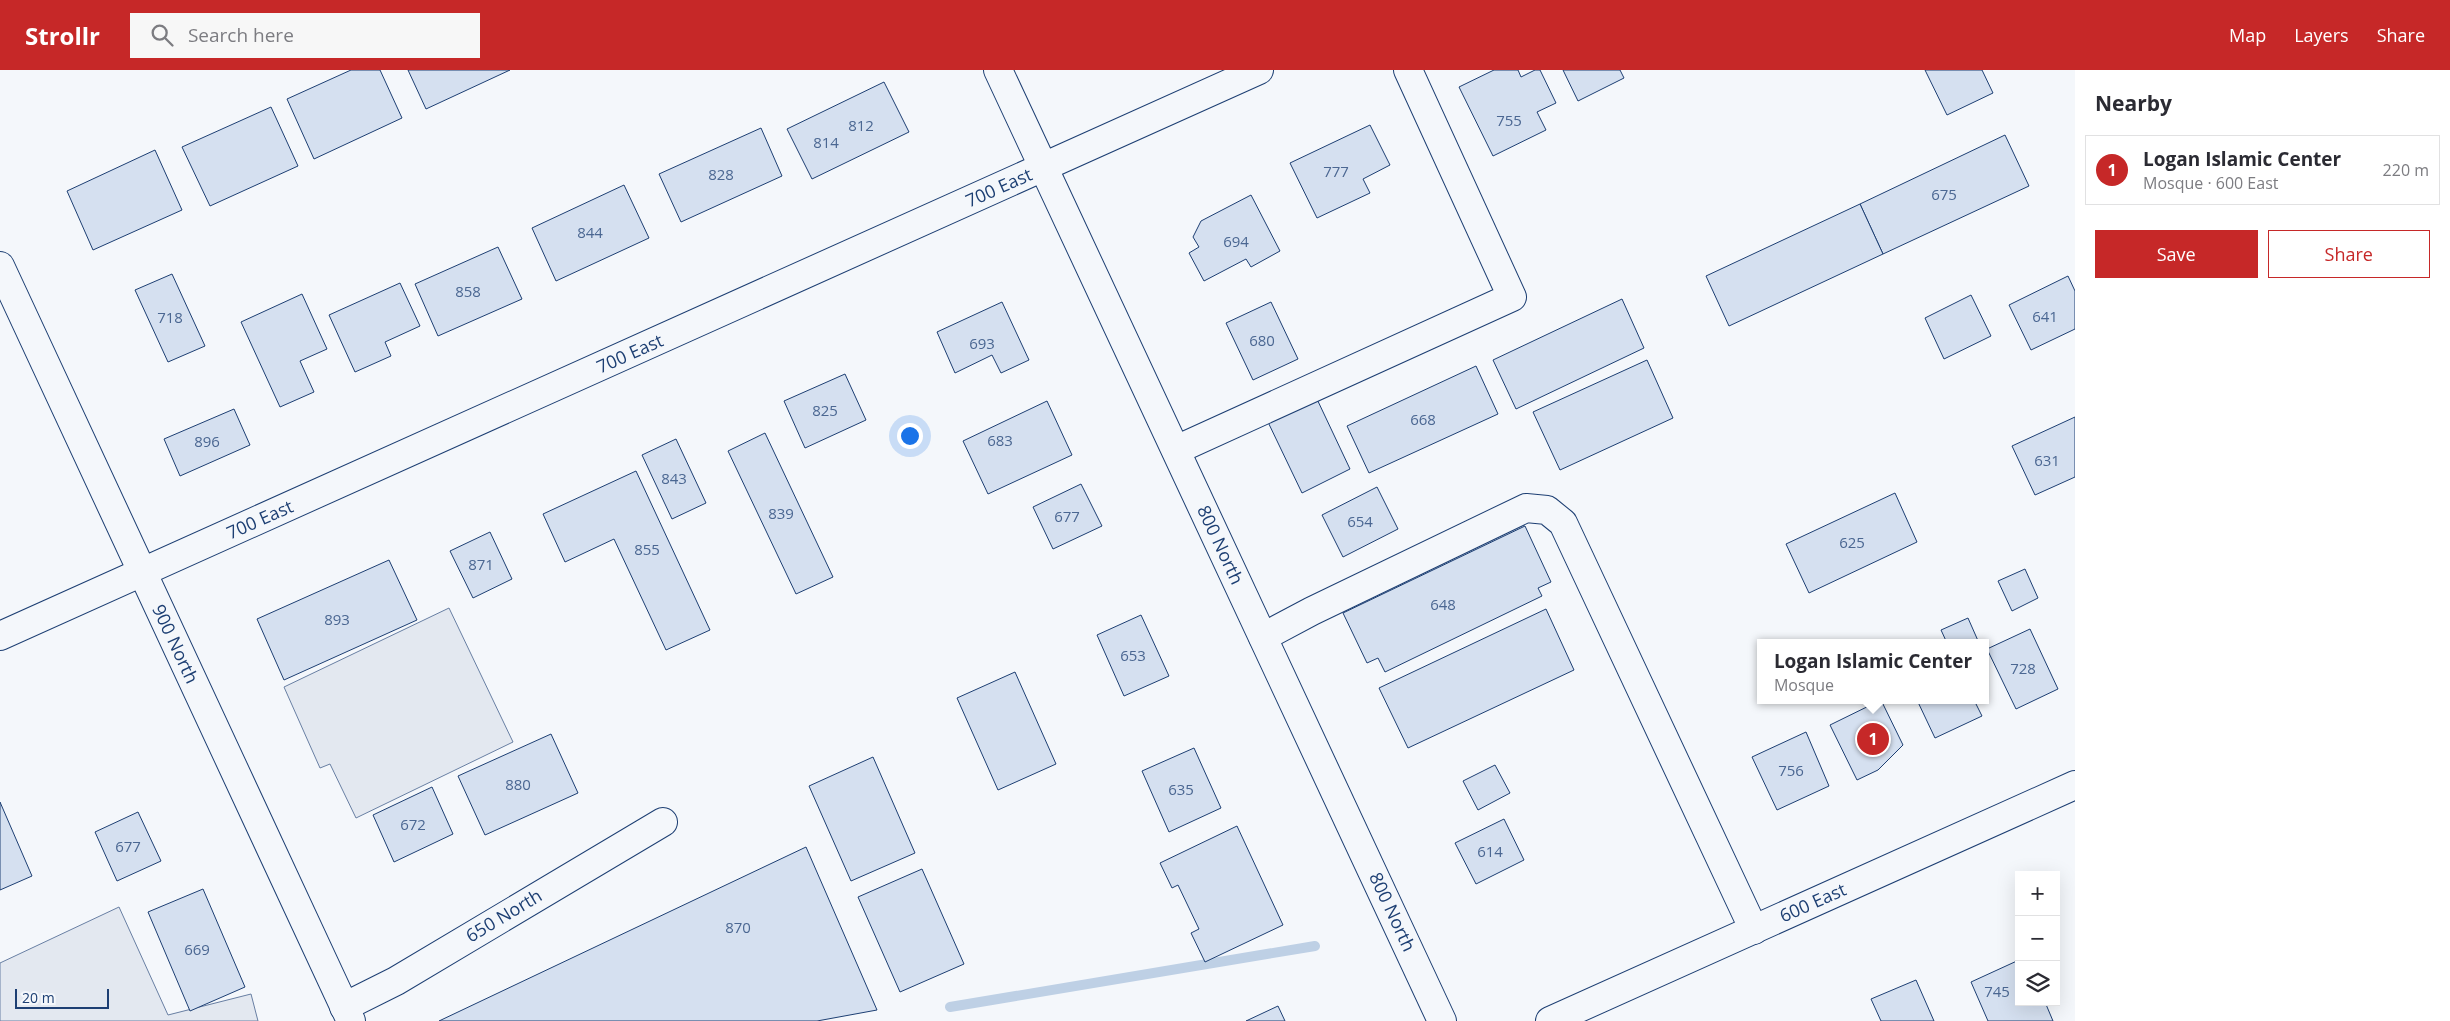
<!DOCTYPE html>
<meta charset="utf-8">
<style>
:root{--surface:#fff;--page:#f7f7f7;--text:#2b2b33;--muted:#7c7c81;--line:#e1e1e2;--accent:#c62828}
body{margin:0;font-family:"Open Sans",sans-serif;background:var(--page);color:var(--text)}
.controls{position:absolute;right:15px;bottom:15px;display:grid;overflow:hidden;border-radius:0px;box-shadow:0 5px 20px #0002}
.controls button{width:45px;height:45px;display:grid;place-items:center;padding:0;border:0;border-bottom:1px solid var(--line);background:var(--surface);color:var(--text);font:25px sans-serif}
.scale{position:absolute;left:15px;bottom:12px;width:94px;box-sizing:border-box;padding-left:5px;border:2px solid #1d3f73;border-top:0;font-size:14px;line-height:18px;white-space:nowrap;color:#1d3f73;-webkit-text-stroke:4px #f4f7fb;paint-order:stroke}
.you{position:absolute;left:909px;top:365px;width:18px;height:18px;margin:-12px;border:4px solid #fff;border-radius:50%;background:#1a73e8;box-shadow:0 0 0 8px #1a73e833}
.badge{display:grid;place-items:center;width:32px;height:32px;border-radius:50%;background:var(--accent);color:#fff;font-size:16px;font-weight:700}
.pin{position:absolute;translate:-50% -50%;border:2px solid #fff;box-shadow:0 1px 5px #0006}
.popup{position:absolute;left:1757px;top:569px;width:232px;height:65px;box-sizing:border-box;display:grid;place-content:center;border-radius:0px;background:var(--surface);filter:drop-shadow(0 1px 4px #0005);font-size:16px;white-space:nowrap;color:var(--muted)}
.popup b{font-size:19px;color:var(--text)}
.popup::after{content:'';position:absolute;left:50%;top:100%;margin-left:-10px;border:10px solid transparent;border-top-color:var(--surface)}
.list{margin:0;padding:0;list-style:none}
h2{display:flex;justify-content:space-between;align-items:center;height:65px;margin:0;padding:0 20px;font-size:21px}
h2 small{font-size:16px;font-weight:400;color:var(--muted)}
.list li{display:grid;grid-template-columns:32px 1fr auto;gap:15px;align-items:center;box-sizing:border-box;height:70px;margin:0 10px 10px;padding:0 10px;border:1px solid var(--line);border-radius:0px}
.list b{display:block;font-size:19px;white-space:nowrap}
.list p{margin:0;font-size:16px;white-space:nowrap;color:var(--muted)}
.list em{font-size:16px;font-style:normal;color:var(--muted)}
.actions{display:flex;gap:10px;padding:15px 20px}
.actions a{flex:1;padding:11px 0;border:1px solid var(--accent);border-radius:0px;text-align:center;font-size:18px;color:var(--accent)}
.actions .main{background:var(--accent);color:#fff}
.icon{flex:none;width:28px;height:28px;fill:none;stroke:currentColor;stroke-width:2;stroke-linecap:round;stroke-linejoin:round}
.map{position:relative;flex:none;width:2075px;height:951px;overflow:hidden}
header{display:flex;align-items:center;gap:30px;box-sizing:border-box;height:70px;padding:0 25px;background:var(--accent);color:#fff}
header strong{font-size:24px}
nav{display:flex;gap:28px;margin-inline-start:auto;font-size:18px}
.search{width:350px;height:45px;background:var(--page);display:flex;align-items:center;gap:12px;box-sizing:border-box;padding:0 18px;border-radius:0px;color:var(--muted);font-size:19px}
main{display:flex}
aside{flex:1;background:var(--surface)}
.map>svg:first-child{display:block}
</style>
<header>
<strong>Strollr</strong>
<div class="search"><svg class="icon" aria-label="search" viewBox="0 0 24 24"><circle cx="10" cy="10" r="6"/><path d="M15 15l6 6"/></svg>Search here</div>
<nav><a>Map</a><a>Layers</a><a>Share</a></nav>
</header>
<main>
<div class="map">
<svg width="2075" height="951" viewBox="0 0 2075 951">
<rect width="100%" height="100%" fill="#f4f7fb"/>
<g fill="#e3e8f0" stroke="#687fa3">
<polygon points="449,538 513,672 356,748 330,694 320,698 284,617"/>
<polygon points="119,837 168,945 251,924 258,951 0,951 0,893"/>
</g>
<g fill="none" stroke-linecap="round" stroke-linejoin="round">
<polyline stroke="#bed0e5" stroke-width="10" points="950,937 1315,876"/>
</g>
<g fill="#d5e0f0" stroke="#1d3f73">
<polygon points="351,0 380,0 402,48 314,89 287,29"/>
<polygon points="408,0 510,0 426,39"/>
<polygon points="1494,0 1518,0 1521,7 1535,0 1540,0 1556,33 1537,42 1546,60 1493,86 1459,17"/>
<polygon points="1563,0 1620,0 1624,8 1578,31"/>
<polygon points="1925,0 1982,0 1993,23 1947,45"/>
<polygon points="884,12 909,62 812,109 787,59"/>
<polygon points="271,37 298,96 210,136 182,77"/>
<polygon points="1370,55 1390,95 1363,109 1370,123 1317,148 1290,93"/>
<polygon points="761,58 782,106 681,152 659,104"/>
<polygon points="2005,65 2029,116 1883,184 1860,134"/>
<polygon points="155,80 182,140 93,180 67,121"/>
<polygon points="624,115 649,168 556,211 532,158"/>
<polygon points="1251,125 1280,181 1251,197 1246,189 1204,211 1189,183 1199,177 1193,167 1201,151"/>
<polygon points="1860,134 1883,184 1729,256 1706,206"/>
<polygon points="498,177 522,229 438,266 415,214"/>
<polygon points="172,204 205,276 168,292 135,220"/>
<polygon points="2068,206 2075,221 2075,259 2031,280 2009,235"/>
<polygon points="400,213 420,256 385,272 391,286 355,302 329,245"/>
<polygon points="302,224 327,279 300,291 314,322 280,337 241,252"/>
<polygon points="1971,225 1991,266 1944,289 1925,248"/>
<polygon points="1622,229 1644,278 1516,339 1493,290"/>
<polygon points="1002,232 1029,290 1001,303 992,285 955,303 937,262"/>
<polygon points="1271,232 1298,289 1253,310 1226,253"/>
<polygon points="1647,290 1673,348 1560,400 1533,342"/>
<polygon points="1476,296 1498,344 1369,403 1347,356"/>
<polygon points="845,304 866,350 805,378 784,331"/>
<polygon points="1316,327 1350,399 1302,423 1267,350"/>
<polygon points="1047,331 1072,385 988,424 963,371"/>
<polygon points="234,339 250,375 180,406 164,369"/>
<polygon points="2075,347 2075,407 2035,425 2012,376"/>
<polygon points="765,363 833,507 796,524 728,381"/>
<polygon points="676,369 706,433 672,449 642,385"/>
<polygon points="636,401 710,560 666,580 614,469 565,492 543,444"/>
<polygon points="1081,414 1102,456 1053,479 1033,437"/>
<polygon points="1377,417 1398,459 1343,487 1322,445"/>
<polygon points="1895,423 1917,472 1809,523 1786,474"/>
<polygon points="1525,456 1551,512 1538,518 1542,526 1385,602 1378,588 1367,593 1343,543"/>
<polygon points="490,462 512,509 473,528 450,481"/>
<polygon points="389,490 417,550 284,610 257,549"/>
<polygon points="2025,499 2038,528 2012,541 1998,511"/>
<polygon points="1546,539 1574,600 1408,678 1379,618"/>
<polygon points="1141,545 1169,606 1124,626 1097,565"/>
<polygon points="1968,548 1979,573 1947,573 1941,560"/>
<polygon points="2030,559 2058,619 2016,639 1987,579"/>
<polygon points="1015,602 1056,694 998,720 957,628"/>
<polygon points="1881,630 1903,675 1878,700 1857,710 1830,655"/>
<polygon points="1917,630 1974,630 1982,646 1935,668"/>
<polygon points="1806,662 1829,716 1777,740 1752,687"/>
<polygon points="551,664 578,723 485,765 458,706"/>
<polygon points="1194,678 1221,738 1169,762 1142,701"/>
<polygon points="873,687 915,783 851,811 809,716"/>
<polygon points="1495,695 1510,723 1478,740 1463,711"/>
<polygon points="432,717 453,764 394,792 373,745"/>
<polygon points="0,732 32,806 0,820"/>
<polygon points="138,742 161,791 117,811 95,762"/>
<polygon points="1504,749 1524,790 1476,814 1455,773"/>
<polygon points="1237,756 1283,855 1205,892 1191,863 1199,859 1178,815 1172,818 1160,793"/>
<polygon points="806,777 877,940 817,951 439,951"/>
<polygon points="922,799 964,894 900,922 858,827"/>
<polygon points="203,819 245,917 190,941 148,842"/>
<polygon points="2019,890 2019,932 2045,932 2053,951 1988,951 1971,912"/>
<polygon points="1916,910 1934,951 1881,951 1871,929"/>
<polygon points="1278,936 1285,951 1246,951"/>
</g>
<g fill="none" stroke-linecap="round" stroke-linejoin="round">
<g stroke="#1d3f73" stroke-width="30">
<g id="minor">
<polyline points="998,0 1442,951"/>
<polyline points="0,196 351,951"/>
<polyline points="1176,380 1512,227 1408,0"/>
<polyline points="0,566 1259,0"/>
<polyline points="1263,567 1312,541 1526,438 1547,440 1563,453 1754,860"/>
<polyline points="344,937 396,911 663,752"/>
<polyline points="1550,951 2075,715"/>
</g>
</g>
<use href="#minor" stroke="#f4f7fb" stroke-width="28"/>
</g>
<g text-anchor="middle" stroke-width="4" stroke-linejoin="round" paint-order="stroke">
<g font-size="15" fill="#4b6792">
<text x="1509" y="56">755</text>
<text x="861" y="61">812</text>
<text x="826" y="78">814</text>
<text x="1336" y="107">777</text>
<text x="721" y="110">828</text>
<text x="1944" y="130">675</text>
<text x="590" y="168">844</text>
<text x="1236" y="177">694</text>
<text x="468" y="227">858</text>
<text x="2045" y="252">641</text>
<text x="170" y="253">718</text>
<text x="1262" y="276">680</text>
<text x="982" y="279">693</text>
<text x="825" y="346">825</text>
<text x="1423" y="355">668</text>
<text x="1000" y="376">683</text>
<text x="207" y="377">896</text>
<text x="2047" y="396">631</text>
<text x="674" y="414">843</text>
<text x="781" y="449">839</text>
<text x="1067" y="452">677</text>
<text x="1360" y="457">654</text>
<text x="1852" y="478">625</text>
<text x="647" y="485">855</text>
<text x="481" y="500">871</text>
<text x="1443" y="540">648</text>
<text x="337" y="555">893</text>
<text x="1133" y="591">653</text>
<text x="2023" y="604">728</text>
<text x="1791" y="706">756</text>
<text x="518" y="720">880</text>
<text x="1181" y="725">635</text>
<text x="413" y="760">672</text>
<text x="128" y="782">677</text>
<text x="1490" y="787">614</text>
<text x="738" y="863">870</text>
<text x="197" y="885">669</text>
<text x="1997" y="927">745</text>
</g>
<g font-size="18" fill="#1d3f73" stroke="#f4f7fb">
<text transform="translate(999 118) rotate(-24)" y="6">700 East</text>
<text transform="translate(630 284) rotate(-24)" y="6">700 East</text>
<text transform="translate(260 450) rotate(-24)" y="6">700 East</text>
<text transform="translate(1220 475) rotate(65)" y="6">800 North</text>
<text transform="translate(175 574) rotate(65)" y="6">900 North</text>
<text transform="translate(1813 833) rotate(-24)" y="6">600 East</text>
<text transform="translate(1392 842) rotate(65)" y="6">800 North</text>
<text transform="translate(504 846) rotate(-31)" y="6">650 North</text>
</g>
</g>
</svg>
<div class="controls">
<button>+</button>
<button>−</button>
<button><svg class="icon" aria-label="layers" viewBox="0 0 24 24"><path d="M12 4l9 5-9 5-9-5zM3 14l9 5 9-5"/></svg></button>
</div>
<div class="scale">20 m</div>
<div class="you"></div>
<div class="pin badge" style="left:1873px;top:669px">1</div>
<div class="popup"><b>Logan Islamic Center</b>Mosque</div>
</div>
<aside>
<h2>Nearby<small></small></h2>
<ul class="list">
<li><span class="badge">1</span><div><b>Logan Islamic Center</b><p>Mosque · 600 East</p></div><em>220 m</em></li>
</ul>
<div class="actions"><a class="main">Save</a><a>Share</a></div>
</aside>
</main>
